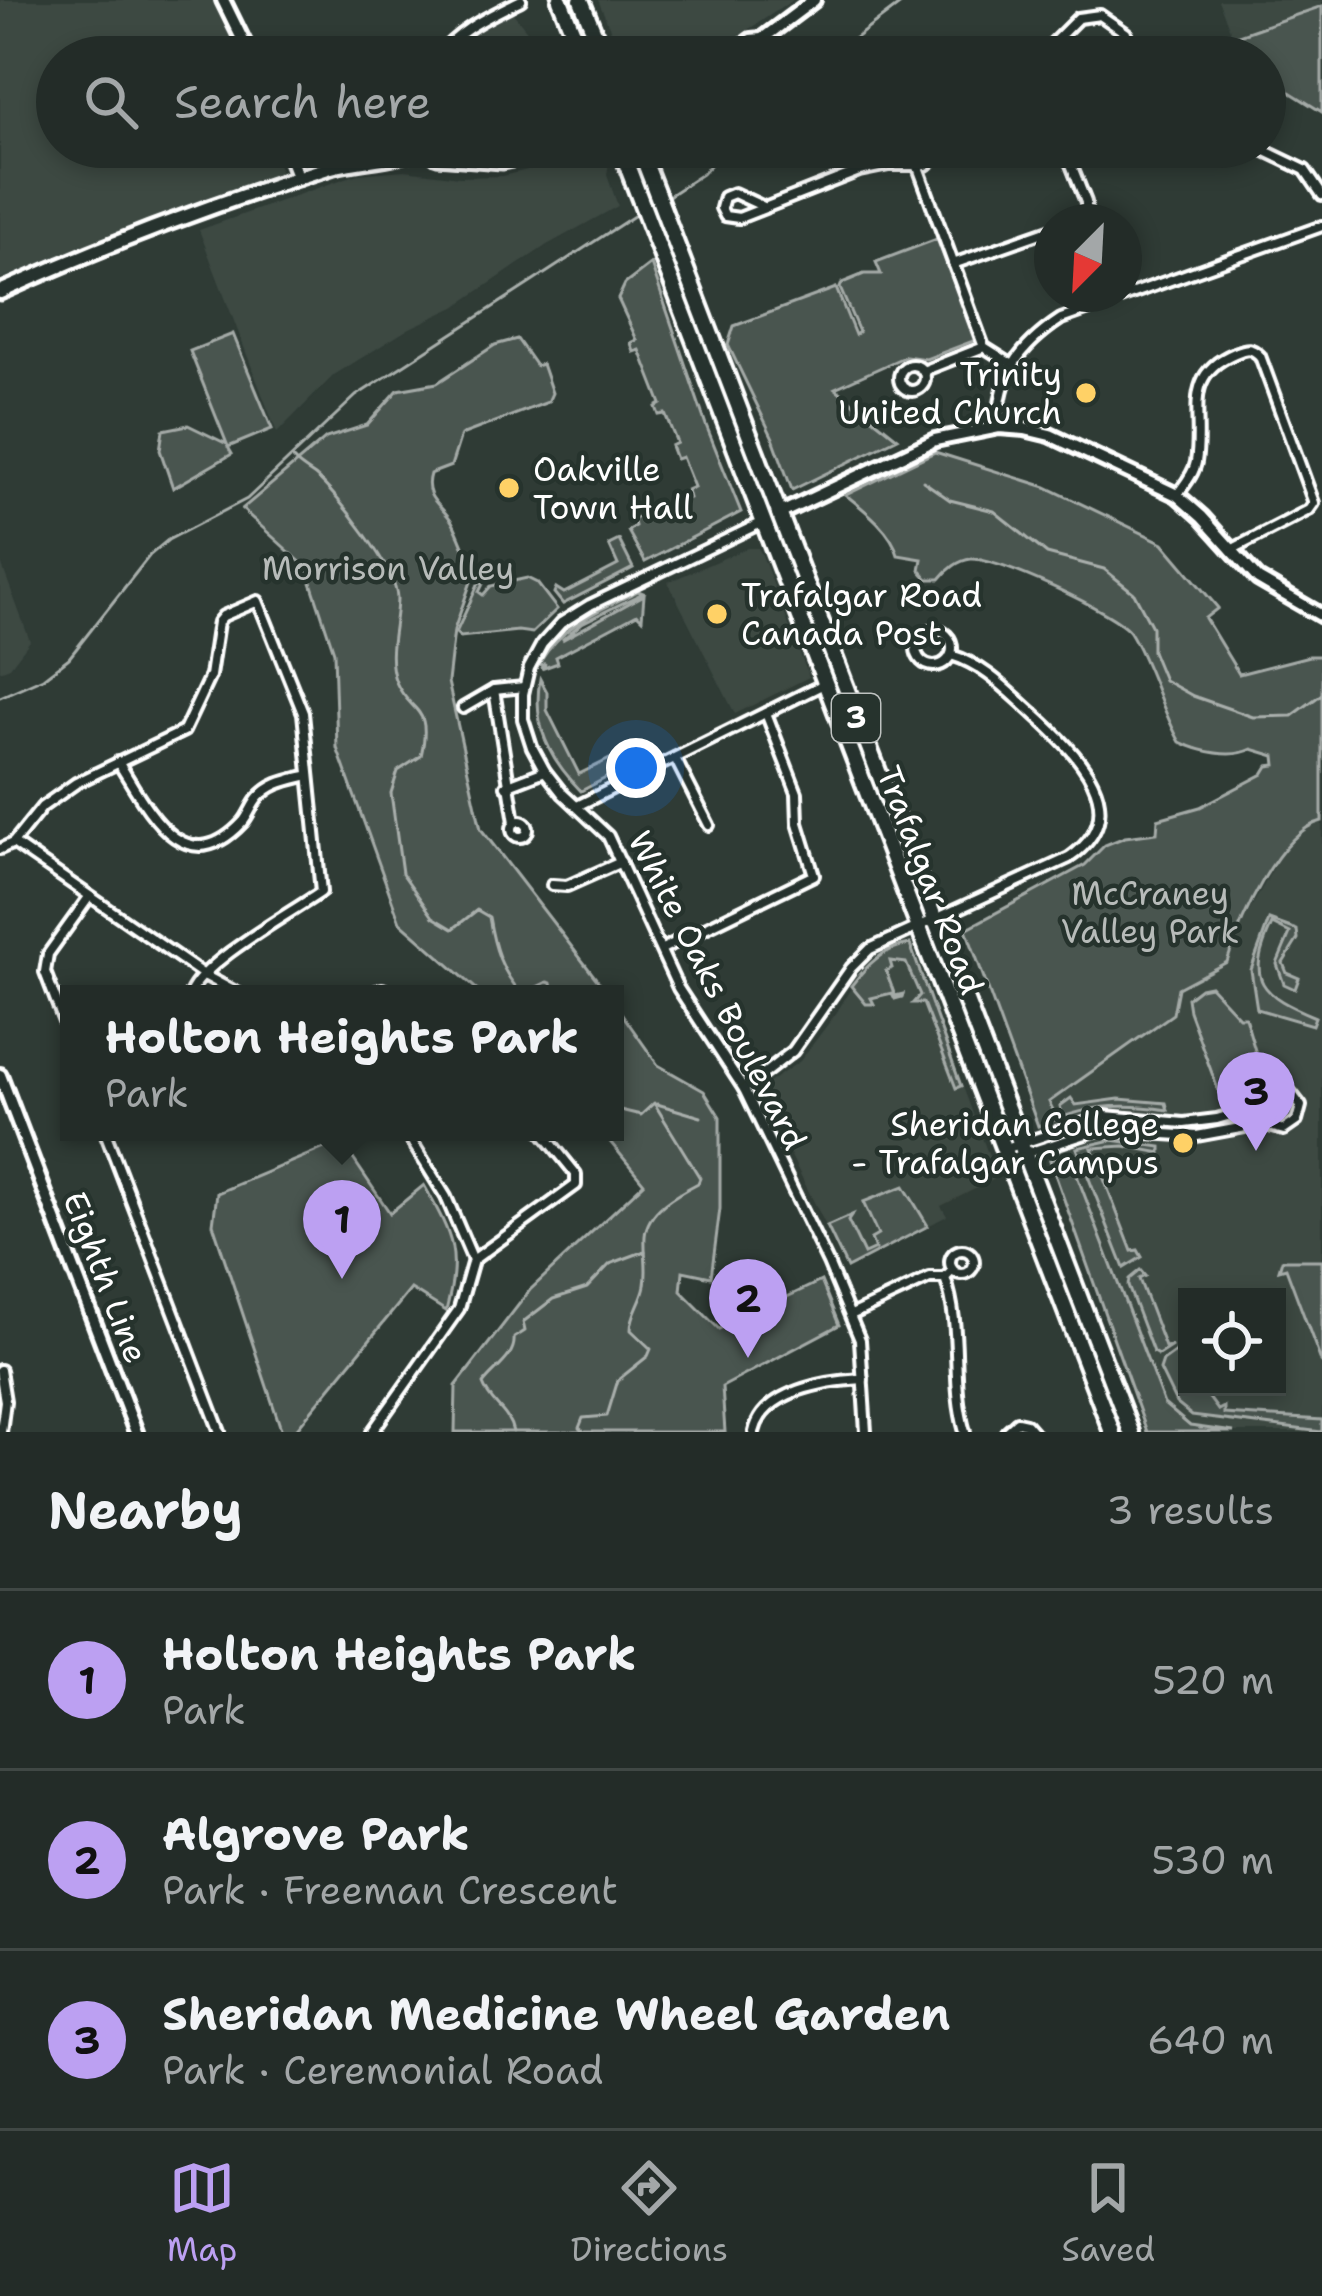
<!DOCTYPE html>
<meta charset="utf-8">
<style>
:root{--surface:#232c28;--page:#2f3834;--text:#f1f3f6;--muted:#a3a7a8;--line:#404845;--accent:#bca0f2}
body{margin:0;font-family:"Shantell Sans",sans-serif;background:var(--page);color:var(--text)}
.controls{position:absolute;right:36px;bottom:36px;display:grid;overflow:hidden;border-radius:0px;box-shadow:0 6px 18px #0003}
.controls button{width:108px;height:108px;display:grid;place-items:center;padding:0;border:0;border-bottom:3px solid var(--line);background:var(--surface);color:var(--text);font:60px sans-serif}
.compass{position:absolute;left:1034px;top:204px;width:108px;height:108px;border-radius:50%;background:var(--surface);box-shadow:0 6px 18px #0003;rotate:204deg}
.you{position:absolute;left:636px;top:768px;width:42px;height:42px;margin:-30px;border:9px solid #fff;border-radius:50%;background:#1a73e8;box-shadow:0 0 0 18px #1a73e833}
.badge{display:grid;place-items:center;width:78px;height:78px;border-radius:50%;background:var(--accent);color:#111;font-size:39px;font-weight:700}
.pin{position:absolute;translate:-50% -99px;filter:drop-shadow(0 3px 6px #0008)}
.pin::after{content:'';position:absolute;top:63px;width:42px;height:36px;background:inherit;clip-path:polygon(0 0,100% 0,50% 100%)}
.popup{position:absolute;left:60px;top:985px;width:564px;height:156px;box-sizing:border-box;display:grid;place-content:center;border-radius:0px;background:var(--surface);filter:drop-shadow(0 3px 9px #0005);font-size:39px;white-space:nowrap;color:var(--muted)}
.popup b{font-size:45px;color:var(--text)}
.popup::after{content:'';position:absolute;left:50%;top:100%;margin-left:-24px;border:24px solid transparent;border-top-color:var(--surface)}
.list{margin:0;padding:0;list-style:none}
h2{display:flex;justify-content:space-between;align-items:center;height:156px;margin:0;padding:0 48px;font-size:51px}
h2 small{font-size:39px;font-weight:400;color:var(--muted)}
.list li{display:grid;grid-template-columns:78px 1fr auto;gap:36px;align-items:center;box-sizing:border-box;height:180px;padding:0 48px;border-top:3px solid var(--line)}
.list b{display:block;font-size:45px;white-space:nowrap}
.list p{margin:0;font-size:39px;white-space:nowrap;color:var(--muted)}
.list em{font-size:39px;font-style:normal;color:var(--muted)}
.icon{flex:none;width:66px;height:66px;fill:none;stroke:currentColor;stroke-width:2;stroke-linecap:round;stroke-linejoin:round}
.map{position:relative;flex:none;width:1322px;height:1432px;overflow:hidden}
.search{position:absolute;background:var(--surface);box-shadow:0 6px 18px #0003;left:36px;right:36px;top:36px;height:132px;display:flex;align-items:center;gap:30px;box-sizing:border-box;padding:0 42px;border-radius:66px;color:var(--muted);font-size:45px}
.sheet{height:696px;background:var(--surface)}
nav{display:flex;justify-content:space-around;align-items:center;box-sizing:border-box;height:168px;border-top:3px solid var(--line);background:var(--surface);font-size:33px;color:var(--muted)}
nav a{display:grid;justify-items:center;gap:6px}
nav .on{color:var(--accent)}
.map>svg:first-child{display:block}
</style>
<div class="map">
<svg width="1322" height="1432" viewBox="0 0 1322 1432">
<rect width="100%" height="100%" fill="#2f3b35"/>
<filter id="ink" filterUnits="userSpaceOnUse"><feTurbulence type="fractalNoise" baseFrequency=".00833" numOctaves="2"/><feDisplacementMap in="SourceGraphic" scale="24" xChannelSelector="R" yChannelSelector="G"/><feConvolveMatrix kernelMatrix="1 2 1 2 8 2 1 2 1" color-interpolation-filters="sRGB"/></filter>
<g filter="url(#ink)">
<g fill="#3c4842" fill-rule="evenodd">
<polygon points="0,0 214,0 239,57 57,57 57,147 273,147 281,173 0,279"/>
<polygon points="598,0 793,0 707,57 622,57"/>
<polygon points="1218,0 1322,0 1322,6 1233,37"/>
<polygon points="513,13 548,57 446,57 455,44"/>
<polygon points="591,155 609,163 607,175 618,206 547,245 455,307 410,328 334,375 277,433 199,230 357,174 405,170 460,177 502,176"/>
<polygon points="747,548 758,548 762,555 809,677 735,714 668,582"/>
<polygon points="0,560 30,641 10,667 0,671"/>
<path d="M1322,821V1432H1147L1014,1064L1227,962L1236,935L1288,841L1306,825ZM1187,1297H1277V1387H1187Z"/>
<polygon points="910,944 997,1178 941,1206 947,1216 847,1268 758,1090 800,1061 837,1012 862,969 902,945"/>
</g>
<g fill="#4a544f" stroke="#a4aaa7" stroke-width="3">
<polygon points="1322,6 1322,112 1285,89 1265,69 1265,57 1253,57 1233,37"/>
<polygon points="937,239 976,340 926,359 906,356 835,388 898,438 792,490 773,438 728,345 734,326 836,288 855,335 859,332 840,288 842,283 864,274 881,274 876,262"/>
<polygon points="651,264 706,425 741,512 645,562 628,531 635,526 633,519 689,498 687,490 694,487 682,457 676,459 671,446 677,443 665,414 659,415 656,407 661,404 640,350 634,352 631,343 637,340 618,299 625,284"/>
<polygon points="233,334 272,429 228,447 232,454 173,488 160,450 163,430 188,425 227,444 190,351"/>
<path d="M517,339L536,366L542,364L552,393L548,402L461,435L451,466L430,474C422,500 445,506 454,525C462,541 467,557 474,573L454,630L448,682L481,829L608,994H482L400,922L337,748L334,652L306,567L242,509L326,438L367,425L398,390L437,383L495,345Z"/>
<path d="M935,452L1046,487L1163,543L1218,608L1205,618L1239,674L1309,656H1322V821C1278,832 1240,921 1227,962L1178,988L1173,1014L1049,1102L1056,1116L1062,1113L1060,1106L1071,1098L1076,1105L1119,1099L1166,1103L1168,1110C1115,1102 1088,1106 1038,1126L966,929L1085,865L1105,845L1125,837L1157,833L1158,819L1200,807L1263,774L1268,766L1276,765L1275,756L1252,749C1232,759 1200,752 1180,742C1160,707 1151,666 1130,632C1119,614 993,556 971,559C959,560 947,570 940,579H928L920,570L922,559L898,555C892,531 865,510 846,495Z"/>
<polygon points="619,540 633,568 563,604 554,593 556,588 564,593 618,565 609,545"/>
<polygon points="527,578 537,583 557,609 532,633 518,631 460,637 456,633 480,580 483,584 479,592 483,595 491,586"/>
<path d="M638,591L643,593L582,623L562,640L644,595L642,619L637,614L556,657L558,663L544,668L545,663L542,667L540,662C563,624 599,610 638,591Z"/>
<path d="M540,679L547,692V710L579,774L620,754L627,767L581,791C549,758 532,725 540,679Z"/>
<path d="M1269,920L1297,930L1298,939L1283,963L1287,973L1299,978L1295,989L1284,984L1277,964L1290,933L1272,924C1245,982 1261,994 1315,1017L1312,1025L1257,1009L1251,970Z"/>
<path d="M910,944L961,1086L956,1088L923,1003H913L920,995L906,963L890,961L892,968L886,971L895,996L903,994L902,997L895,999L892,993L871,998L874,1004H866L851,986C867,965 883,948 910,944Z"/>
<polygon points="1210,986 1239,1017 1245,1017 1263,1077 1251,1085 1243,1101 1220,1095 1189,1011 1187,998 1200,988"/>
<polygon points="615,1004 658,1065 704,1091 720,1117 720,1209 711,1277 683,1271 681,1291 719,1329 821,1281 839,1325 722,1387 725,1432 455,1432 456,1386 530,1290 644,1183 602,1132 615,1132"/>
<polygon points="1112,1140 1161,1147 1161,1153 1124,1146 1092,1148 1132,1251 1138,1250 1142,1257 1124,1268 1077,1148"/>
<path d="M341,1141L390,1213L424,1185C453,1238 461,1251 446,1311L411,1289L294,1432H282L213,1224L217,1193Z"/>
<polygon points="1068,1152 1164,1404 1190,1426 1234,1432 1147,1432 1050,1160"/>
<polygon points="904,1186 928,1226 847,1268 827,1226 852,1215 848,1221 864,1254 875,1249 871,1239 878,1235 863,1202"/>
<polygon points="1282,1260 1322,1260 1322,1364 1286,1268 1279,1270"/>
<polygon points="1140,1270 1145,1276 1139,1279 1165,1347 1172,1346 1158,1355 1153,1352 1128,1286 1129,1279"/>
<polygon points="1181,1348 1177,1354 1187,1368 1187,1387 1201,1387 1218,1410 1224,1407 1224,1414 1322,1420 1322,1432 1192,1416 1176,1403 1160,1370 1163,1361"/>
</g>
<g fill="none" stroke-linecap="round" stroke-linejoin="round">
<g stroke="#a9afac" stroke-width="3">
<polyline points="830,57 906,0"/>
<polyline points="664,199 702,174 727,147"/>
<path d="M293,459C300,467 307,470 315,476C338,495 396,569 397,598C397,625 385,655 396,682C410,715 433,703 421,756L398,771L391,793L402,873L433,917L453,929L477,910L489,917C494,947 501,972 522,994L547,982L551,983L553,994"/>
<polyline points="923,481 950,500 994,511 1047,554 1104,569 1134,593 1152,627 1152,651 1164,680 1193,696 1253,717 1292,716 1322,694"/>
<polyline points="0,697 43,678 69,658 150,555 168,540 247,499 356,396 640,212"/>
<polyline points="657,1104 701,1117"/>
<path d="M513,1432C509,1411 490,1404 483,1384C494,1369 516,1357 514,1338L525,1331L523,1322L553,1299L587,1288L610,1264L645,1251"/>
<path d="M584,1432L579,1428L583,1418L607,1416L618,1380L648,1356L651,1349L631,1330C631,1313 642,1302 645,1285C648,1268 644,1253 645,1236C647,1210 677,1194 698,1183L700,1178L654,1103L641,1115L620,1110L615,1093"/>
</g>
<g stroke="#fff" stroke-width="16">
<g id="minor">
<path d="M438,57C459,29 490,16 521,0"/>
<polyline points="1039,57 1078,18 1100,15 1126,33 1136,57"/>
<polyline points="1064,147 1086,202 1086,212 1071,222"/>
<polyline points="1257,147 1305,170 1322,195"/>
<polyline points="1176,165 1185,147"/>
<polyline points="918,167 984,347 1011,364"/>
<polyline points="764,207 734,193 724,197 721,208 725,216 739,218 859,171 889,165 926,165 946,147"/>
<polyline points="953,264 1052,229"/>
<circle cx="912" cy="378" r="13"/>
<polyline points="923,371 984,347"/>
<path d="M999,427C997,376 1020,346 1061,319L1322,226"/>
<path d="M1177,495C1184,485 1194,474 1196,462C1204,415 1180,376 1235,353C1247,348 1251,347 1260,356L1314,503L1309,510L1231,550"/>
<polyline points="763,522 590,605 561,623 542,644 529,668 523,694 523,719 532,747 545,771 563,794 608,836 678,988 744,1089 828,1263 860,1340 866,1432"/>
<circle cx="934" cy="648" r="18"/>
<polyline points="494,690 515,822"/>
<polyline points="463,708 494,690 524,687"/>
<polyline points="675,758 709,825"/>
<path d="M118,762C146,806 183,886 243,822C249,815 252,805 258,798C272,782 290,780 309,775"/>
<polyline points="506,786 545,771"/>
<polyline points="577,806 824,684"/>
<circle cx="520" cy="829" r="8"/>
<polyline points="13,843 204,975 239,994"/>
<path d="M0,849L13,843L42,807L76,783L184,731L210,676L218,622L223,616L258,601L303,713L321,892C288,915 203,961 190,994"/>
<polyline points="552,885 567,886 621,862"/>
<polyline points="662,949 814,875 798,823 797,793 766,713"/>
<polyline points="368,994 382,989 394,994"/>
<polyline points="69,1035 45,972 48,954 89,897"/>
<path d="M744,1089L793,1051L851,968L870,949L1069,858C1137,811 1076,752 1034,714C1009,692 985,665 951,655"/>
<polyline points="105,1132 220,1432"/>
<polyline points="406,1132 446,1197 473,1260"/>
<polyline points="1005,1149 1105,1116 1184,1123 1217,1119 1254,1108 1274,1090 1291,1093 1301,1106 1297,1121 1284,1130 1262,1124 1197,1136 1098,1130 1009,1159"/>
<circle cx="962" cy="1262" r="12"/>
<polyline points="473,1260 576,1185 576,1174 542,1132"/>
<path d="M945,1278C963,1329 950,1381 965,1432"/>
<polyline points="851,1315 930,1278 945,1278 953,1270"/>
<polyline points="0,1370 5,1401 1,1432"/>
<polyline points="372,1432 459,1309 473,1260"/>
<path d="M754,1432C763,1390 827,1381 863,1379"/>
<polyline points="1006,1432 1017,1422 1026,1424 1033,1432"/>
</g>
</g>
<g stroke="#fff" stroke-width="20">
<g id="tertiary">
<polyline points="223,0 251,57"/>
<polyline points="728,57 751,40 762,39 814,0"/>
<polyline points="749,57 761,48 762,39"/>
<polyline points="286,147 298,178"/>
<polyline points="777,515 935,440 999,427 1025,429 1050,435 1177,495 1202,517 1258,579 1322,616"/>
<polyline points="0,1075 136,1432"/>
</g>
</g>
<g stroke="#fff" stroke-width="21">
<path id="secondary" d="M0,292C107,244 219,202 331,167C351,161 409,157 420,148L431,149L437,156L502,161L567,147L579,151L590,147"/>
</g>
<g stroke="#fff" stroke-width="22">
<g id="primary">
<polyline points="560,0 583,57"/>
<polyline points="581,0 604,57"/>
<polyline points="620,147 1112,1432"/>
<polyline points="639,147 1131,1432"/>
</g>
</g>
<use href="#minor" stroke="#26332d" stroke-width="8"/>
<use href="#tertiary" stroke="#26332d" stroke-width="10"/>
<use href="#secondary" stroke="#26332d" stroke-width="12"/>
<use href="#primary" stroke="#26332d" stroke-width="14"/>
</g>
</g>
<g fill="#ffd166" stroke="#26332d" stroke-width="4.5">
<circle cx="1086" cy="393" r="12"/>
<circle cx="509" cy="488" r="12"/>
<circle cx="717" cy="614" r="12"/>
<circle cx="1183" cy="1143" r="12"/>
</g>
<g text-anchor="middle" stroke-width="9" stroke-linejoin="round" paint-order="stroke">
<rect fill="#26332d" stroke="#bec2c0" stroke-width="3" x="832" y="694" width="48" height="48" rx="9"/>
<g font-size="30" font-weight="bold" fill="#fff">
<text x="856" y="728">3</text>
</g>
<g font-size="33" fill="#fff" stroke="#26332d" text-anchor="end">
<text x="1062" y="386">Trinity<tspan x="1062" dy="38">United Church</tspan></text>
<text x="533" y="481" text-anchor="start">Oakville<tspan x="533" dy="38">Town Hall</tspan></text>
<text x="741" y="607" text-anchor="start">Trafalgar Road<tspan x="741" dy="38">Canada Post</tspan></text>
<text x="1159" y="1136">Sheridan College<tspan x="1159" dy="38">- Trafalgar Campus</tspan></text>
</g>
<g font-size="33" fill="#b7bbb9" stroke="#26332d">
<text x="388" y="580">Morrison Valley</text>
<text x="1150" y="905">McCraney<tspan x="1150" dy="38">Valley Park</tspan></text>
</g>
<g font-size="33" fill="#fff" stroke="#26332d">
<text transform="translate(931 880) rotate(69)" y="12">Trafalgar Road</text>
<text transform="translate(718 990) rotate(63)" y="12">White Oaks Boulevard</text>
<text transform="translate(106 1277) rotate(69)" y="12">Eighth Line</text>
</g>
</g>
</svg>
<div class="controls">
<button><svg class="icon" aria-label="locate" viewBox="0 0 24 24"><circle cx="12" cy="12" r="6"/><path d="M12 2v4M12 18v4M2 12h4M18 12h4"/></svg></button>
</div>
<svg class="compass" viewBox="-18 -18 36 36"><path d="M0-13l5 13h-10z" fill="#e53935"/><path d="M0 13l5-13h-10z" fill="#a3a7a8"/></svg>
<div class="you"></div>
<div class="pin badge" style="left:342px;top:1279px">1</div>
<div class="popup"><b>Holton Heights Park</b>Park</div>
<div class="pin badge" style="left:748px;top:1358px">2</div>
<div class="pin badge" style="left:1256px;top:1151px">3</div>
<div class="search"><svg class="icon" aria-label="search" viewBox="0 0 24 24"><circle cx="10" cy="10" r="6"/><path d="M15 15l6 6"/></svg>Search here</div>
</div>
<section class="sheet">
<h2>Nearby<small>3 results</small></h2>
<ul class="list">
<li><span class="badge">1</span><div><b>Holton Heights Park</b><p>Park</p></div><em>520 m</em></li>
<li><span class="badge">2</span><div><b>Algrove Park</b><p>Park · Freeman Crescent</p></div><em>530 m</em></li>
<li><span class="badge">3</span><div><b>Sheridan Medicine Wheel Garden</b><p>Park · Ceremonial Road</p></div><em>640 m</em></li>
</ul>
</section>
<nav>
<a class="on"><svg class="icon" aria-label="map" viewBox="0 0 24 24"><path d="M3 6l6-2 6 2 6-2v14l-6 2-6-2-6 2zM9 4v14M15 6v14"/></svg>Map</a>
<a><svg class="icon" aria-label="directions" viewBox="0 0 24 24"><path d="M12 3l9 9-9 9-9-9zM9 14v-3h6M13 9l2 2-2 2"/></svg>Directions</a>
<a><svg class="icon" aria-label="saved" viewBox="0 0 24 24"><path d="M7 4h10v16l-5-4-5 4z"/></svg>Saved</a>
</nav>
